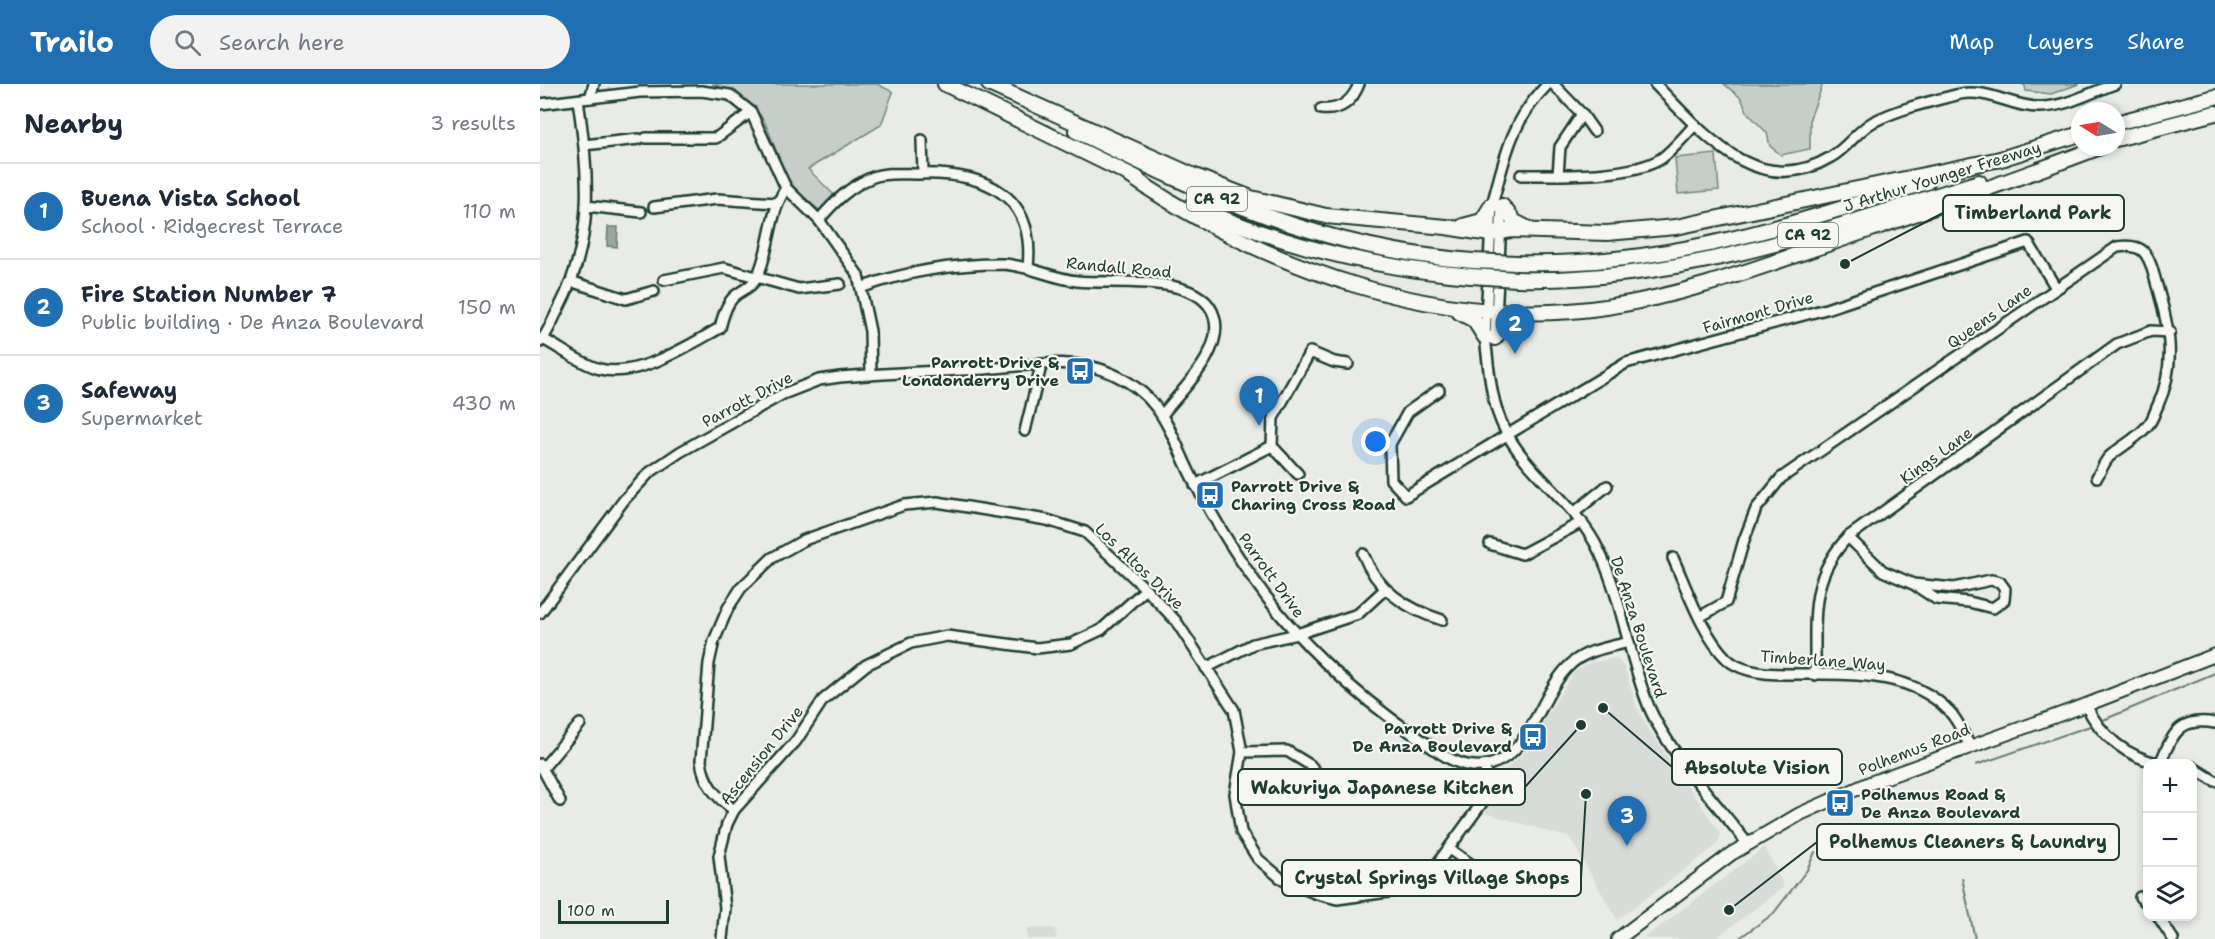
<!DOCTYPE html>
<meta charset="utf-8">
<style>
:root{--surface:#fff;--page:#f2f2f3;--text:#1f2937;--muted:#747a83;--line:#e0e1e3;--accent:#1f6fb2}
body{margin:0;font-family:"Shantell Sans",sans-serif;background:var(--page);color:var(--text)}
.controls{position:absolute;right:18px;bottom:18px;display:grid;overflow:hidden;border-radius:12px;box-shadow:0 3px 9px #0003}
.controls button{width:54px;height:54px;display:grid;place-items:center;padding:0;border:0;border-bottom:2px solid var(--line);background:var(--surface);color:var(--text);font:30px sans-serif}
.compass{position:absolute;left:1531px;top:18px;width:54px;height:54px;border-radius:50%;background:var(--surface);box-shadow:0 3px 9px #0003;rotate:281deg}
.scale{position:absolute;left:18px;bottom:15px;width:111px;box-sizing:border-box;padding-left:6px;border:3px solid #1f3d34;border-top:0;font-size:16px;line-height:21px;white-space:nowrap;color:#1f3d34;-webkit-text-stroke:4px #f6f6f2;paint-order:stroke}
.you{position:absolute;left:836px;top:358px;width:21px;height:21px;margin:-15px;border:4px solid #fff;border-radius:50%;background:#1a73e8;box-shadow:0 0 0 9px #1a73e833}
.badge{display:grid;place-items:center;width:39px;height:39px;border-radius:50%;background:var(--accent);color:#fff;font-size:20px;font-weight:700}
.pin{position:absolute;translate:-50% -50px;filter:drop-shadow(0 2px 3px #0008)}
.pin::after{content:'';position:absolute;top:32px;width:21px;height:18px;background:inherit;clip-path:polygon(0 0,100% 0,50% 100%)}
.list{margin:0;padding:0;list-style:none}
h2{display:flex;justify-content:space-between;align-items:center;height:78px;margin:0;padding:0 24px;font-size:26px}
h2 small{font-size:20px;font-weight:400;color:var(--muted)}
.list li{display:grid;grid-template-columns:39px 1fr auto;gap:18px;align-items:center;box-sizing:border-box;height:96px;padding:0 24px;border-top:2px solid var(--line)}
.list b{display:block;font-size:22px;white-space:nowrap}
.list p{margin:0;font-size:20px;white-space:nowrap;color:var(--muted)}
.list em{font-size:20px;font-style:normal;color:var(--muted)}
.icon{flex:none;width:33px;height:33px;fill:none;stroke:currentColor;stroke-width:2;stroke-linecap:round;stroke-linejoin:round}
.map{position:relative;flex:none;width:1675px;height:855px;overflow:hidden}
header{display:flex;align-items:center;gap:36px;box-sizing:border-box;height:84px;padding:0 30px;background:var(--accent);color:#fff}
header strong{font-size:28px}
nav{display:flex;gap:33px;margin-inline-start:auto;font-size:21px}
.search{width:420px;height:54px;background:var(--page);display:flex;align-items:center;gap:15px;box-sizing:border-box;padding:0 21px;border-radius:33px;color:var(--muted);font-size:22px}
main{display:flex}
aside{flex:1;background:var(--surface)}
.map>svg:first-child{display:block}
</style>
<header>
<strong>Trailo</strong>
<div class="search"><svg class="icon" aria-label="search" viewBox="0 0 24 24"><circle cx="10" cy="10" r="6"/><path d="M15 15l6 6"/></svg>Search here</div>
<nav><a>Map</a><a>Layers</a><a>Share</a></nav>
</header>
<main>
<aside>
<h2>Nearby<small>3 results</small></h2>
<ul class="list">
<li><span class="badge">1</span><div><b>Buena Vista School</b><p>School · Ridgecrest Terrace</p></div><em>110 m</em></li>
<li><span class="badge">2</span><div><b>Fire Station Number 7</b><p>Public building · De Anza Boulevard</p></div><em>150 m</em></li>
<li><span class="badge">3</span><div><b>Safeway</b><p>Supermarket</p></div><em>430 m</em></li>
</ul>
</aside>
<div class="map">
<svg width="1675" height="855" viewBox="0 0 1675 855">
<rect width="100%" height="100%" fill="#e9ebe7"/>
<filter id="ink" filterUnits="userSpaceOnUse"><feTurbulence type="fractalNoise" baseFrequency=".0167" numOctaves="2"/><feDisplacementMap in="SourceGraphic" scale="12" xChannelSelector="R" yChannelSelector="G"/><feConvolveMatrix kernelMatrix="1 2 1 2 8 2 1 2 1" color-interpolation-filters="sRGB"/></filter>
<g filter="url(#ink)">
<g fill="#d8dcd8">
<polygon points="1076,574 1085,584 1096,621 1107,643 1181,750 1176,762 1077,836 1030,754 945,729 954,714 956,692 982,671 1035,587 1051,578"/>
<polygon points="1225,763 1244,803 1175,855 1103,855"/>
<polygon points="487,844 515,844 517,855 487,855"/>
</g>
<g fill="#c7cec9" stroke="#73867e" stroke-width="1.5">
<path d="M172,0H337L353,8L341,41L268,85L298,115L284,130C271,119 257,110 248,94C222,44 235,23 172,0Z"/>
<polygon points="1184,0 1283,0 1270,34 1270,65 1241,71 1230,62 1227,49 1208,29 1201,14"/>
<polygon points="1482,0 1539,0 1511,10 1486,7 1485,2"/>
<polygon points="1176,70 1179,106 1138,110 1135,74"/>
</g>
<polygon fill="#99a6a0" stroke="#687c75" stroke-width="1.5" points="68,143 78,143 77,163 67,162"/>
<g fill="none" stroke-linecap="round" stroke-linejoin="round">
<g stroke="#687c75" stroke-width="2">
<polyline points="1561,637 1675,589"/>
<polyline points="1436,681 1550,642"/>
<polyline points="1422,794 1435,855"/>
<polyline points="1198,855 1233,830 1267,786 1275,768"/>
</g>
<g stroke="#1f3d34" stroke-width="14">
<g id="minor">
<path d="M1008,0C971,37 965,73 952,121L945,253C949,284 950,317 965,346C987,389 1031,416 1055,459C1082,509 1087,570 1109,623C1127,666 1178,721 1207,759"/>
<polyline points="1013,0 1042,30 1020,63 1018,91"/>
<path d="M1115,0C1162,48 1217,118 1291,73C1307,64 1317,47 1333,38C1358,25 1392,17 1420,10C1447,4 1474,24 1501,23C1525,23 1552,8 1575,0"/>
<polyline points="50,14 54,0"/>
<polyline points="0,20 100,8 161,7 190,11 211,28 246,104 279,136 318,191 330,247 331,291"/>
<path d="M781,25C800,27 812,18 819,0"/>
<polyline points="1042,30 1054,47"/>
<polyline points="106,54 176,54 211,28"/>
<polyline points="382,56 383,89"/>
<polyline points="44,61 99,55"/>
<path d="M981,91C1016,91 1093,94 1122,74C1134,65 1144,52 1155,41"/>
<polyline points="46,122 101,128"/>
<polyline points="114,123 177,115 236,119"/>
<path d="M279,136C294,118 310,102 333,93C346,88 364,90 378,90C443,88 496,109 488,183"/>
<polyline points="124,196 184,184 259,205 300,200"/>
<polyline points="33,198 86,215 114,207"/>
<path d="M323,203C368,187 414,180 462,180C488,181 511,194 537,197C574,201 661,188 674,232C685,267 642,305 623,330"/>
<polyline points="955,251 962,121"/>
<path d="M3,255C20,264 41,280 60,285C97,295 149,261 180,244C183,233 186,219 196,211C204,205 212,203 217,193C231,165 228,131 246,104"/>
<path d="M0,258C8,249 12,237 18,226C55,156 49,92 38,16"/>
<polyline points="899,306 868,328 850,360 851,396 866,412 1086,279 1286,225 1488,158 1516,204"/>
<polyline points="485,347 501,282"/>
<polyline points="758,390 732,362 733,334 770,268 794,278 808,280"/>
<polyline points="655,401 732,362"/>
<polyline points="1035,428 1067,402"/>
<polyline points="1308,453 1343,487 1373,500 1396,515 1429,518 1453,524 1464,516 1465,505 1460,498 1451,496 1414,504 1373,500"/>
<polyline points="950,460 982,470 1042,438"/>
<path d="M823,470C837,506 866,525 902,536"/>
<path d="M1133,474C1147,505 1163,552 1187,575C1201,588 1225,590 1244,590C1299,591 1367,583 1409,627C1418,636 1424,651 1430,662"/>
<path d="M0,529L84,416L109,389L140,368L243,310L279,296L300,293C348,289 396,287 445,285C485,282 535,272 573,290C628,315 631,356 657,403C674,435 693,466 714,496C754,554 815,611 873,650C894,664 916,685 942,682C992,676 999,608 1031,580C1046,566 1070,563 1089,558"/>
<path d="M1161,532L1186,518L1204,456L1216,425L1241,394L1577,163C1602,159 1608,168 1614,191C1627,237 1639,274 1618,321C1615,327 1613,336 1608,341C1597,355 1581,362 1569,373C1564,378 1561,387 1557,393"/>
<polyline points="666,584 713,560 757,550 818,530 844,506"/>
<path d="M1275,591C1276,536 1268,495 1308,453L1577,260L1611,247L1630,248"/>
<path d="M1546,621C1561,653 1588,674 1622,680"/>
<polyline points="702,668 747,667 770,681 798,713"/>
<path d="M1620,679C1634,649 1638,633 1675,639"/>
<polyline points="0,680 20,717"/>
<polyline points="1652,683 1675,697"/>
<polyline points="3,684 40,640"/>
<path d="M194,726C176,713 164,700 161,677L169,579L174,557L188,524L201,504L232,474L264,456L364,421L397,418L507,436L545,448L606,505L636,537L694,626L702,668L695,710L701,748L718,775L743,796L777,810L797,815L870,805L892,787L944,716L947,702L945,682"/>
<polyline points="909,765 942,788 999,799"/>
<polyline points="1600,813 1608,820"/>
<polyline points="1618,832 1633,855"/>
<polyline points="182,855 185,824 179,772 187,740 194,726 256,657 283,616 326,581 371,559 407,552 497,564 531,560 561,546 606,505"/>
</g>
</g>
<g stroke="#1f3d34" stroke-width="16">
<polyline id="major" points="1078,855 1191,770 1260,730 1330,699 1546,621 1675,571"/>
</g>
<g stroke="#1f3d34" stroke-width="18">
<g id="highway">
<polyline points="405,0 597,94"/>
<polyline points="449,0 652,91 711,114 786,132 906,143 950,150 971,146 1067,149 1136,143 1465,74"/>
<polyline points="1576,39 1675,13"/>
<path d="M536,47C670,113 780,165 933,177"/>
<polyline points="1576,55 1675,29"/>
<polyline points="1457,76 1540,50"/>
<path d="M589,91C724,184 901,248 1066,223C1149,211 1228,180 1308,153C1392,124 1477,95 1560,63"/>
<path d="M652,121C740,161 835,184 931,192"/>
<polyline points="962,122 975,138 989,145"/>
<polyline points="923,142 942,137 952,121"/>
<path d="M976,179C1127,183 1245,142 1387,98"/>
<path d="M977,195C1140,199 1285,146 1439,98"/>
<polyline points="919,228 934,236 945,253"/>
<polyline points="955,254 964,240 984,232"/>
</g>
</g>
<use href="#minor" stroke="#f6f6f2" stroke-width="9"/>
<use href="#major" stroke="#f6f6f2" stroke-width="12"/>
<use href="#highway" stroke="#f6f6f2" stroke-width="14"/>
<g stroke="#1f3d34" stroke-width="18" stroke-linecap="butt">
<g id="highway-bridge">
<polyline points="933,177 976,179"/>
<polyline points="931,192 977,195"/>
</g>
</g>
<use href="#highway-bridge" stroke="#f6f6f2" stroke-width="14"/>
</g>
</g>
<defs>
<g id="bus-square" transform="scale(1.5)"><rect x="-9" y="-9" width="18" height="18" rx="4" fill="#1f6fb2" stroke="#f6f6f2"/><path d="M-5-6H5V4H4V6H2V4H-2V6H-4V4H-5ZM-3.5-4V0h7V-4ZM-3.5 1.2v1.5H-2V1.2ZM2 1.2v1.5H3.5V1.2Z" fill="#fff"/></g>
</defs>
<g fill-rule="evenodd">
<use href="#bus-square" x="540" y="287"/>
<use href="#bus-square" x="670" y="411"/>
<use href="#bus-square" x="993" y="653"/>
<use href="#bus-square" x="1300" y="719"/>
</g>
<g text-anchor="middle" stroke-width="4.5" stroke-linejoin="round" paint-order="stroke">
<g fill="#f6f6f2" stroke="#60746d" stroke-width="1.5">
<rect x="647" y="103" width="60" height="24" rx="4.5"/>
<rect x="1238" y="139" width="60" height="24" rx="4.5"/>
</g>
<g font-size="15" font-weight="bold" fill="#1f3d34">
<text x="677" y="120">CA 92</text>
<text x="1268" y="156">CA 92</text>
</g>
<g font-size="16" fill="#1f3d34" stroke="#f6f6f2">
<text transform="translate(1402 92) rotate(-17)" y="6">J Arthur Younger Freeway</text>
<text transform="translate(579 183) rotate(5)" y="6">Randall Road</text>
<text transform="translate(1218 228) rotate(-16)" y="6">Fairmont Drive</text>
<text transform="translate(1449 232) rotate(-35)" y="6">Queens Lane</text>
<text transform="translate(207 315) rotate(-28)" y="6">Parrott Drive</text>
<text transform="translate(1396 371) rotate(-36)" y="6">Kings Lane</text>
<text transform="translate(600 482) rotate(44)" y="6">Los Altos Drive</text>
<text transform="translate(732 491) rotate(54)" y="6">Parrott Drive</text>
<text transform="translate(1099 543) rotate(72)" y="6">De Anza Boulevard</text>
<text transform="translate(1283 576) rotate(4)" y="6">Timberlane Way</text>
<text transform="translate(1374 665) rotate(-21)" y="6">Polhemus Road</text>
<text transform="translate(221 671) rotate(-51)" y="6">Ascension Drive</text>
</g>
<g font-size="16" font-weight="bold" fill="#1f3d34" stroke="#f6f6f2" text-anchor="end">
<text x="519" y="284">Parrott Drive &amp;<tspan x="519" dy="18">Londonderry Drive</tspan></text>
<text x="691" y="408" text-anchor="start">Parrott Drive &amp;<tspan x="691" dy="18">Charing Cross Road</tspan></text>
<text x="972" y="650">Parrott Drive &amp;<tspan x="972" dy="18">De Anza Boulevard</tspan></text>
<text x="1321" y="716" text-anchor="start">Polhemus Road &amp;<tspan x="1321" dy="18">De Anza Boulevard</tspan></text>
</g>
</g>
<path fill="none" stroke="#1f3d34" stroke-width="2" d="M1305 180L1403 129M1063 624L1132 683M1041 641L985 703M1189 826L1277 758M1046 710L1041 794"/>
<g fill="#1f3d34" stroke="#f6f6f2" stroke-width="2">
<circle cx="1305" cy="180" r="6"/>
<circle cx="1063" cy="624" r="6"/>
<circle cx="1041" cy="641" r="6"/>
<circle cx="1189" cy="826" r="6"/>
<circle cx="1046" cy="710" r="6"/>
</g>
<g fill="#f6f6f2" stroke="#1f3d34" stroke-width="2">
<rect x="1403" y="111" width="181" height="36" rx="6"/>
<rect x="1132" y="665" width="170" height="36" rx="6"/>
<rect x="698" y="685" width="287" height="36" rx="6"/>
<rect x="1277" y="740" width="302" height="36" rx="6"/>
<rect x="742" y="776" width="299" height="36" rx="6"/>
</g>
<g font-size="18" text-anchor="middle" font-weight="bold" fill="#1f3d34">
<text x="1493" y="135">Timberland Park</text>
<text x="1217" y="690">Absolute Vision</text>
<text x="842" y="710">Wakuriya Japanese Kitchen</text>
<text x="1428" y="764">Polhemus Cleaners &amp; Laundry</text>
<text x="892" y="800">Crystal Springs Village Shops</text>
</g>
</svg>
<div class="controls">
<button>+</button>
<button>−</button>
<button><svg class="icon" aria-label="layers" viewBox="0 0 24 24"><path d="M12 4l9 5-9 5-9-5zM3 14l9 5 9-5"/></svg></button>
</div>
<svg class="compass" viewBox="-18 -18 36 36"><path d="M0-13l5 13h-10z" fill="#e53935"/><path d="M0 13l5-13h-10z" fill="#747a83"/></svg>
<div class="scale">100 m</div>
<div class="you"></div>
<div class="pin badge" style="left:719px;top:342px">1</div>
<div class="pin badge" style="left:975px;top:270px">2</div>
<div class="pin badge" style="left:1087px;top:762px">3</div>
</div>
</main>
